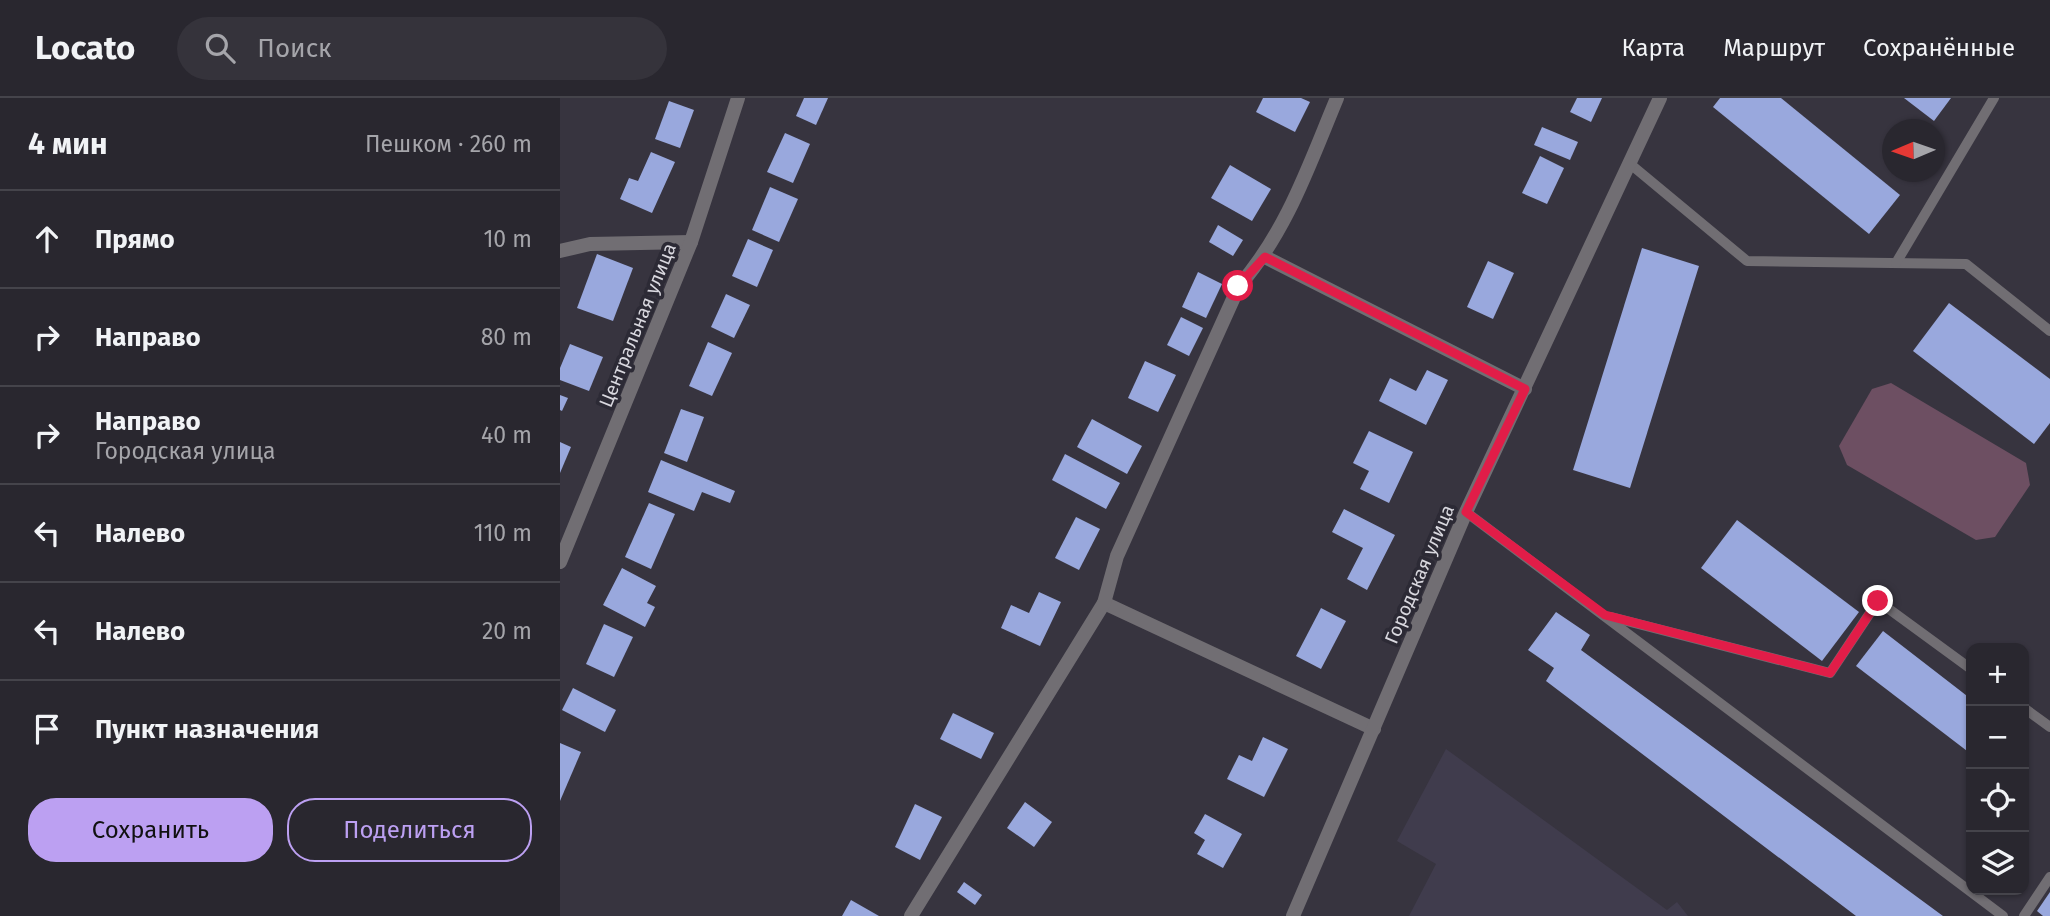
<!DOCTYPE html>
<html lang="ru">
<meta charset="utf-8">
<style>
:root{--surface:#29272f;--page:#35333b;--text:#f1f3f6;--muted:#a5a5aa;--line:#45444b;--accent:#bca0f2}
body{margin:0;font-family:"Fira Sans",sans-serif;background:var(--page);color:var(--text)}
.controls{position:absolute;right:21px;bottom:21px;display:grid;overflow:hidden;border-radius:14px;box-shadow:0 2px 5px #0004}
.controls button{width:63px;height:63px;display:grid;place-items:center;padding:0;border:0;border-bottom:2px solid var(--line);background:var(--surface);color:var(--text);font:35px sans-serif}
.compass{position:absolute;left:1322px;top:21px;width:63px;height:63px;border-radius:50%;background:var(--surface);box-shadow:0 2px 5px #0004;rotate:268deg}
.stop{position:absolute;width:21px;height:21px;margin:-16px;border:5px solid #e11d48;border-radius:50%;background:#fff}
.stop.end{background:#e11d48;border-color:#fff;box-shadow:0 2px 7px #0008}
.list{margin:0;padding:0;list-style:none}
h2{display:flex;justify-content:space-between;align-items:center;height:91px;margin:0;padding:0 28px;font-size:30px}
h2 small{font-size:23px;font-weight:400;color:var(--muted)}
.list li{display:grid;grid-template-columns:46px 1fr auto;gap:21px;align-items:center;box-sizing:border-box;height:98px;padding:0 28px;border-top:2px solid var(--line)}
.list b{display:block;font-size:26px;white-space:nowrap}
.list p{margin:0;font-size:23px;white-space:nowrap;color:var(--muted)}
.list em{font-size:23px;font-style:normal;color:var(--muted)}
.actions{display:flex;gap:14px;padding:21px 28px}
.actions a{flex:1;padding:16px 0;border:2px solid var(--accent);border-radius:28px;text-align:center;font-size:24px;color:var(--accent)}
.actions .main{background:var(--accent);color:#111}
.icon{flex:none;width:38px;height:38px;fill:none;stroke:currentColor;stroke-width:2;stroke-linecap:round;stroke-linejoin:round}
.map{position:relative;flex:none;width:1490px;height:818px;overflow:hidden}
header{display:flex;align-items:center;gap:42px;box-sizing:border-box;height:98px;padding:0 35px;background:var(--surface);border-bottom:2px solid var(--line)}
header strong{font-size:33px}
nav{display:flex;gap:38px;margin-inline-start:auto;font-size:24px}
.search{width:490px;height:63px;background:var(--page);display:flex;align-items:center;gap:18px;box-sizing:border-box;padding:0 24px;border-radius:38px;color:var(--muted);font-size:26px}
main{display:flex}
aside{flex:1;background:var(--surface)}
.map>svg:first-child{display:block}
</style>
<header>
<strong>Locato</strong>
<div class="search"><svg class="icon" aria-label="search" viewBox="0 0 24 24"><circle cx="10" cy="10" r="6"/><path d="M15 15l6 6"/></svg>Поиск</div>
<nav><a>Карта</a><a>Маршрут</a><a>Сохранённые</a></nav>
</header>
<main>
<aside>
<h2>4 мин<small>Пешком · 260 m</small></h2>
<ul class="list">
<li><svg class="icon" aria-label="ahead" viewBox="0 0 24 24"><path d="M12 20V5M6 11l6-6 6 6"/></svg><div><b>Прямо</b></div><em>10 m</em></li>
<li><svg class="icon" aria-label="right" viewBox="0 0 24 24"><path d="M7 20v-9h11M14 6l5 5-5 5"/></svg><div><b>Направо</b></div><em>80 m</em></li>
<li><svg class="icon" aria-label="right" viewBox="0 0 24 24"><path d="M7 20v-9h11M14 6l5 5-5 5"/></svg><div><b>Направо</b><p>Городская улица</p></div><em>40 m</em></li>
<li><svg class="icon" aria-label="left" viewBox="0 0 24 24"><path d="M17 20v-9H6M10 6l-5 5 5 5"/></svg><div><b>Налево</b></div><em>110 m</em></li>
<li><svg class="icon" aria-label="left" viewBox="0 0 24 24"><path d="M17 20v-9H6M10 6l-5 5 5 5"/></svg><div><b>Налево</b></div><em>20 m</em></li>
<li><svg class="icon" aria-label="arrive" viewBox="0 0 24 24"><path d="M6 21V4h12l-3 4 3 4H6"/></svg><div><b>Пункт назначения</b></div></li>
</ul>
<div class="actions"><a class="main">Сохранить</a><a>Поделиться</a></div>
</aside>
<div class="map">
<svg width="1490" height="818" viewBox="0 0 1490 818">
<rect width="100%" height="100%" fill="#37343f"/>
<polygon fill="#403c4d" points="886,651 1107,812 1117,804 1128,818 849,818 876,766 837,743"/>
<polygon fill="#6d4f62" points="1331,285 1466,365 1470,387 1435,439 1416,442 1287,367 1279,348 1312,291"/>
<g fill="#99a8dd">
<polygon points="244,0 268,0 256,27 236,18"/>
<polygon points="703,0 741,0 750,4 735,34 696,14"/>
<polygon points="1017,0 1042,0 1031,24 1010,14"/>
<polygon points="1160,0 1221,0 1340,97 1309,136 1153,9"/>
<polygon points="1344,0 1391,0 1374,23"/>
<polygon points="109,3 134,12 120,50 95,41"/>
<polygon points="982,29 1018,44 1010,62 974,47"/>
<polygon points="225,35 250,46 233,85 207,74"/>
<polygon points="91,54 115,64 92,115 60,101 69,80 78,83"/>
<polygon points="980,58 1004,70 987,106 962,95"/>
<polygon points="670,67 711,91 692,123 651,100"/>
<polygon points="210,89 238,101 219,144 192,132"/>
<polygon points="658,127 683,142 673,158 649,144"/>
<polygon points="188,141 213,152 197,189 172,178"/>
<polygon points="1082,150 1139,168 1070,390 1013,372"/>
<polygon points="37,156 73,170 53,223 17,210"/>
<polygon points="928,163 954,175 933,221 907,209"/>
<polygon points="638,174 662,186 646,220 622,209"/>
<polygon points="166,196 190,207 174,240 151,229"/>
<polygon points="1389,205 1490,281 1490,325 1474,346 1353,253"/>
<polygon points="621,219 643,230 629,258 607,247"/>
<polygon points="148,244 172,255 152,298 129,288"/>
<polygon points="10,246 43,259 29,293 0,282 0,270"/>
<polygon points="585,263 616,277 598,314 568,300"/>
<polygon points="867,272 888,282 866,327 819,303 830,280 856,293"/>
<polygon points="0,297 8,300 2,313 0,312"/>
<polygon points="121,311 144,319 127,364 104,355"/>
<polygon points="532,321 582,348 567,376 517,349"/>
<polygon points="809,333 853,354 829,405 800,391 809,373 793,365"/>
<polygon points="0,344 11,349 0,375"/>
<polygon points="505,356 560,385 546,411 492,382"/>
<polygon points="101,362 175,393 170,405 142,394 134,413 88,394"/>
<polygon points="89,405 115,416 91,471 65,459"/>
<polygon points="784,411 835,437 807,492 787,481 803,450 772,434"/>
<polygon points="516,419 540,431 519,472 495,460"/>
<polygon points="1177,422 1299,514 1262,563 1141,470"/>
<polygon points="62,470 96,488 87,505 95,509 85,529 43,507"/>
<polygon points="479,494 501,504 480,548 441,530 451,507 469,515"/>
<polygon points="761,510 786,523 761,571 736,558"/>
<polygon points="996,514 1030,537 1021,552 1383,818 1296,818 986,583 994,570 968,552"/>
<polygon points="44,526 73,539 54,579 26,566"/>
<polygon points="1323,533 1411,601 1411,656 1296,568"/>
<polygon points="13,590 56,612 45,634 2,612"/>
<polygon points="393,615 434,635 421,661 380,641"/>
<polygon points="703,639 728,651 704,699 667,681 679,657 692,663"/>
<polygon points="0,645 21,654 0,703"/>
<polygon points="465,704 492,724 474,749 447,730"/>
<polygon points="355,706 382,719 360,762 335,749"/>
<polygon points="645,716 682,736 663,770 637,756 645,742 634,735"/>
<polygon points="404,784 422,797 415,807 397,794"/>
<polygon points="1490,794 1490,818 1483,818 1477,813"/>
<polygon points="291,802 319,818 282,818"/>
</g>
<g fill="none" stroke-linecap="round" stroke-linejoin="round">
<g stroke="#716e73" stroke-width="10">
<polyline points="1069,65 1187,163 1406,166 1490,233"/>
<polyline points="1336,165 1434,0"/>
<polyline points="906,414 1443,818"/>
<polyline points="1051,519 1270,575 1318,503 1411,571"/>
<polyline points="1464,610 1490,629"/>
<polyline points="1464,818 1490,779"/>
</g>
<g stroke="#716e73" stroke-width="14">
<polyline points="0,153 30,146 131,144"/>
<polyline points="705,159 965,291"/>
<polyline points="0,464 131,144 178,0"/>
<polyline points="544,505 814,631"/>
<path d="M351,818L544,505L557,458L679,188C727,133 749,67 777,0"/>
</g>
<polyline stroke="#716e73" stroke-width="14" points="733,818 906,414 1100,0"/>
</g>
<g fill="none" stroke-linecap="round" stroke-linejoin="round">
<polyline stroke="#e11d48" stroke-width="9" points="678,188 705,159 965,291 906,414 1045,517 1270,575 1318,503"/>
</g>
<g text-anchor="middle" stroke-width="7" stroke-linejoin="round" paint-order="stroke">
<g font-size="19" fill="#d9d8df" stroke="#2c2a35">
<text transform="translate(77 227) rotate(-68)" y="7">Центральная улица</text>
<text transform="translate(859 476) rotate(-67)" y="7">Городская улица</text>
</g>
</g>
</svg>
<div class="controls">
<button>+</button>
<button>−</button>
<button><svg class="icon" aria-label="locate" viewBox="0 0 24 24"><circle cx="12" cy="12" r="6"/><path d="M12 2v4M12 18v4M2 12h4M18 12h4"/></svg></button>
<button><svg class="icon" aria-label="layers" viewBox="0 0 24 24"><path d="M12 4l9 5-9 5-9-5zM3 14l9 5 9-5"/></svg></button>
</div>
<svg class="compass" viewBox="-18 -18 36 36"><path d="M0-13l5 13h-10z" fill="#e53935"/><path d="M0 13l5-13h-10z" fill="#a5a5aa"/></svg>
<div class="stop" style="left:678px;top:188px"></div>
<div class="stop end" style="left:1318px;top:503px"></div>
</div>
</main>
